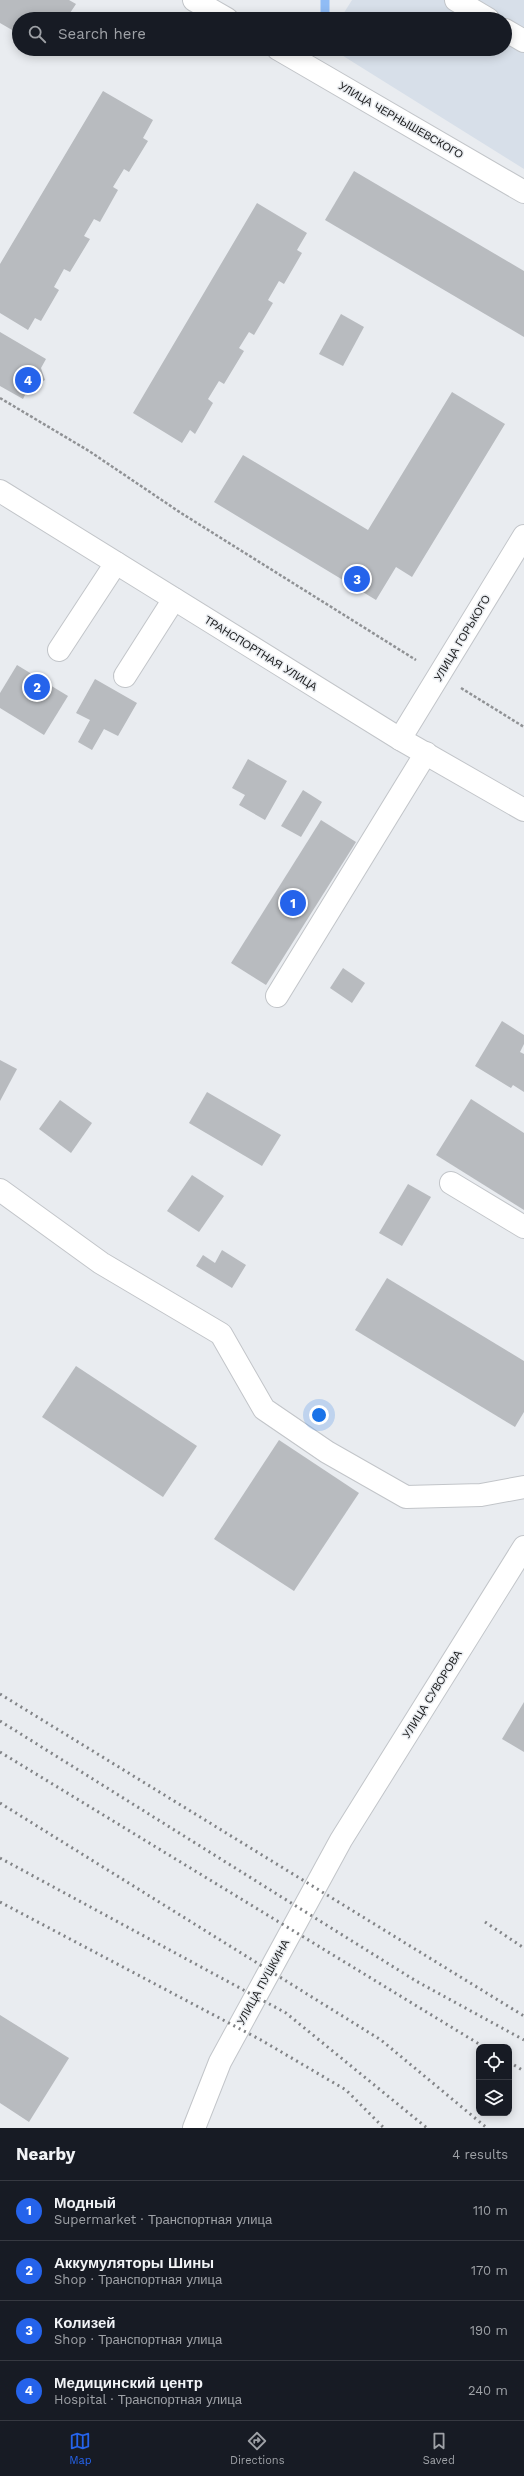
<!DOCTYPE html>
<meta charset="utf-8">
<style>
:root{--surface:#171b24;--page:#242831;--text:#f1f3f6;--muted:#9ea1a6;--line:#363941;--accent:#2563eb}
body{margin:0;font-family:"Work Sans",sans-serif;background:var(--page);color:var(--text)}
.controls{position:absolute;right:12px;bottom:12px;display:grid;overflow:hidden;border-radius:8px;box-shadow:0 2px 10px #0003}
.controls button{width:36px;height:36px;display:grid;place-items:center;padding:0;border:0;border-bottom:1px solid var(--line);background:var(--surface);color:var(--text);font:20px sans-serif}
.you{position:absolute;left:319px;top:1415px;width:14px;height:14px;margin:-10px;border:3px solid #fff;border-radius:50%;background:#1a73e8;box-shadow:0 0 0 6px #1a73e833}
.badge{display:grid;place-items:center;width:26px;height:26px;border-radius:50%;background:var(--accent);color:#fff;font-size:13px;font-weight:700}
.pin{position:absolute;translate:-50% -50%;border:2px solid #fff;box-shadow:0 1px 4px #0006}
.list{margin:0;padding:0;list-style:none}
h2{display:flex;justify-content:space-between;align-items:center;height:52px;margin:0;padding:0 16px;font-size:17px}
h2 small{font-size:13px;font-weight:400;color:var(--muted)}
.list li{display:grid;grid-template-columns:26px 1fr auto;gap:12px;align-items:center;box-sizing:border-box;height:60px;padding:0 16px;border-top:1px solid var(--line)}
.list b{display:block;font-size:15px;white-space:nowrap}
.list p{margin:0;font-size:13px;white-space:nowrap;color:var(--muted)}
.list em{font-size:13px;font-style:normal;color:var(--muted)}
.icon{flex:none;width:22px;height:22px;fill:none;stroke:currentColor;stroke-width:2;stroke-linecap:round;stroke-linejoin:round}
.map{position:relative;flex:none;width:524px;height:2128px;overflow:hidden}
.search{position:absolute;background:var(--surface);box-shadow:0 2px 10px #0003;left:12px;right:12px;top:12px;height:44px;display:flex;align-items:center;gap:10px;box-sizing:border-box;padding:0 14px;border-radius:22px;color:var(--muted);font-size:15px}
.sheet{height:292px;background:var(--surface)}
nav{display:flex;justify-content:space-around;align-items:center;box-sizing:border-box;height:56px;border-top:1px solid var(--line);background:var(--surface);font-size:11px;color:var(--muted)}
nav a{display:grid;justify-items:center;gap:2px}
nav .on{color:var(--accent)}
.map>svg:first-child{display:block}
</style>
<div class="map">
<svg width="524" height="2128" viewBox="0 0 524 2128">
<rect width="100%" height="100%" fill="#e9ecf0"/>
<polygon fill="#d7dfe9" points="352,0 524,0 524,169 332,49 505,49 505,19 340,19"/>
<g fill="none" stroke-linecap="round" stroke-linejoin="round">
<polyline stroke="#90bcf5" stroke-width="9" points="325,0 325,19"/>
</g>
<g fill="#b8bbbf">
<polygon points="0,0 69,0 76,4 66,19 19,19 19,34 0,23"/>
<polygon points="103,91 153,120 143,138 148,141 129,172 124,169 113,187 118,190 100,222 94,219 84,236 90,239 70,272 64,269 54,287 59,290 41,321 35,318 28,330 0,313 0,264"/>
<polygon points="354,171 524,271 524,337 325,220"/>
<polygon points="257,203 307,233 297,250 302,253 284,284 279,281 268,300 273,303 254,335 249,332 239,348 244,351 224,384 219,381 208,399 213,403 195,434 190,430 182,443 133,413"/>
<polygon points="341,314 364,327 343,366 319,354"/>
<polygon points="0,332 46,359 41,368 45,380 28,389 23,399 0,386"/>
<polygon points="452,392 505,424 412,577 396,567 376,600 214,502 243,455 368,530"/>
<polygon points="17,665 68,696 44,735 0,708 0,693"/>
<polygon points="95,679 137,703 118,736 104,729 92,750 78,742 90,720 76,713"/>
<polygon points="248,759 287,781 265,820 239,805 245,795 232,788"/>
<polygon points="303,790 322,802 301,837 281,826"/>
<polygon points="321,820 356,842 266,985 231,963"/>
<polygon points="343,968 365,983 352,1003 330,988"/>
<polygon points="502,1021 524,1035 524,1044 520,1052 524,1054 524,1092 513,1085 511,1088 475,1066"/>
<polygon points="0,1060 17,1069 0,1101"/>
<polygon points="207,1092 281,1135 262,1166 189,1123"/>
<polygon points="471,1099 524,1133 524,1210 436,1155"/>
<polygon points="60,1100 92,1123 71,1153 39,1129"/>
<polygon points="192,1175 224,1196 199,1232 167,1211"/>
<polygon points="408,1184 431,1197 402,1246 379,1233"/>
<polygon points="222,1250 246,1265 232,1288 196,1266 203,1255 215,1263"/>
<polygon points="387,1278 524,1361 524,1412 515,1427 355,1330"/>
<polygon points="76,1366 197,1446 163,1497 42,1417"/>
<polygon points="279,1440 359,1493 294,1591 214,1539"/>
<polygon points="524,1702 524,1752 502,1739"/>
<polygon points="0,2015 69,2058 29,2122 0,2103"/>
</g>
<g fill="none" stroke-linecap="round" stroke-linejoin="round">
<g stroke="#c2c5c9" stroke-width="24">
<g id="minor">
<polyline points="194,0 227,19"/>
<polyline points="456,0 488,19"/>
<polyline points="505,30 524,41"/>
<polyline points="278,49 524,192"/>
<polyline points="0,491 400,739 524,810"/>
<polyline points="59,650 116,563"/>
<polyline points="125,676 174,599"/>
<polyline points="400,739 524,536"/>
<polyline points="277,996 426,753"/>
<polyline points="451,1183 524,1227"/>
<polyline points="0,1190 101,1263 221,1334 264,1409 327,1452 406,1497 481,1495 524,1487"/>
</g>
</g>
<g stroke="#c2c5c9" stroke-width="24">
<polyline id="major" points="194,2128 220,2062 341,1840 524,1547"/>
</g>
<g stroke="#909295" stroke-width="2.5" stroke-dasharray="3 2" stroke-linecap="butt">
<polyline points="0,398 89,451 181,513 416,660"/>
<polyline points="461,688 524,727"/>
</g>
<use href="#minor" stroke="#fff" stroke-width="22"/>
<use href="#major" stroke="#fff" stroke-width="22"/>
<g stroke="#828487" stroke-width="3" stroke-dasharray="2 4" stroke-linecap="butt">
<polyline points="0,1694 524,2016"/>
<polyline points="0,1721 416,1981 524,2040"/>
<polyline points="0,1752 484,2047"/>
<polyline points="0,1803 381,2040 487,2128"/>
<polyline points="0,1858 286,2013 427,2128"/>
<polyline points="0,1902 261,2040 346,2090 384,2128"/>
<polyline points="485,1922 524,1948"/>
<polyline points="509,2062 524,2071"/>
</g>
</g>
<g text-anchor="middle" stroke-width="3" stroke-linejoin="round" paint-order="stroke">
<g font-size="11" fill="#1a1b1c" stroke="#e9ecf0">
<text transform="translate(401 120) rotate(30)" y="4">УЛИЦА ЧЕРНЫШЕВСКОГО</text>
<text transform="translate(462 638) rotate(-59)" y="4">УЛИЦА ГОРЬКОГО</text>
<text transform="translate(261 653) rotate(32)" y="4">ТРАНСПОРТНАЯ УЛИЦА</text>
<text transform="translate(432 1694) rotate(-58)" y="4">УЛИЦА СУВОРОВА</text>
<text transform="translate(263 1982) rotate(-61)" y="4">УЛИЦА ПУШКИНА</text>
</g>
</g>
</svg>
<div class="controls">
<button><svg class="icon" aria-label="locate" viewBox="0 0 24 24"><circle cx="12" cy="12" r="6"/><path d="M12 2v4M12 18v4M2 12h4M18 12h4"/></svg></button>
<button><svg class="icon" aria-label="layers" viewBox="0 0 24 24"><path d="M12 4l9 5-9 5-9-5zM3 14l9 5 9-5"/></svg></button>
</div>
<div class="you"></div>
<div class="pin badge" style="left:293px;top:903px">1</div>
<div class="pin badge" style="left:37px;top:687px">2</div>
<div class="pin badge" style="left:357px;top:579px">3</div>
<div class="pin badge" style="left:28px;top:380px">4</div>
<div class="search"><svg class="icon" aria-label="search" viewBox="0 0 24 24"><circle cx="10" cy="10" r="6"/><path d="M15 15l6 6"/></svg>Search here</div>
</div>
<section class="sheet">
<h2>Nearby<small>4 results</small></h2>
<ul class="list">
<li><span class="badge">1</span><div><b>Модный</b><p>Supermarket · Транспортная улица</p></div><em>110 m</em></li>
<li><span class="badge">2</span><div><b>Аккумуляторы Шины</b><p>Shop · Транспортная улица</p></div><em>170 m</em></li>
<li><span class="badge">3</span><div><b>Колизей</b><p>Shop · Транспортная улица</p></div><em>190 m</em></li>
<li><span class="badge">4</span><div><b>Медицинский центр</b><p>Hospital · Транспортная улица</p></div><em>240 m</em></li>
</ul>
</section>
<nav>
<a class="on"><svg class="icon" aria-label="map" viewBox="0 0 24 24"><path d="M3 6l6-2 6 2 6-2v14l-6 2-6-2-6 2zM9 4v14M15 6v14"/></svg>Map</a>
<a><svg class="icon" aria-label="directions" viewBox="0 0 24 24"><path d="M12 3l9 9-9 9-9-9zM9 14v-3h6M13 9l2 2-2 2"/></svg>Directions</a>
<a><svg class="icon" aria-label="saved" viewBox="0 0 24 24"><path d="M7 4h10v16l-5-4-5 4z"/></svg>Saved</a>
</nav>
